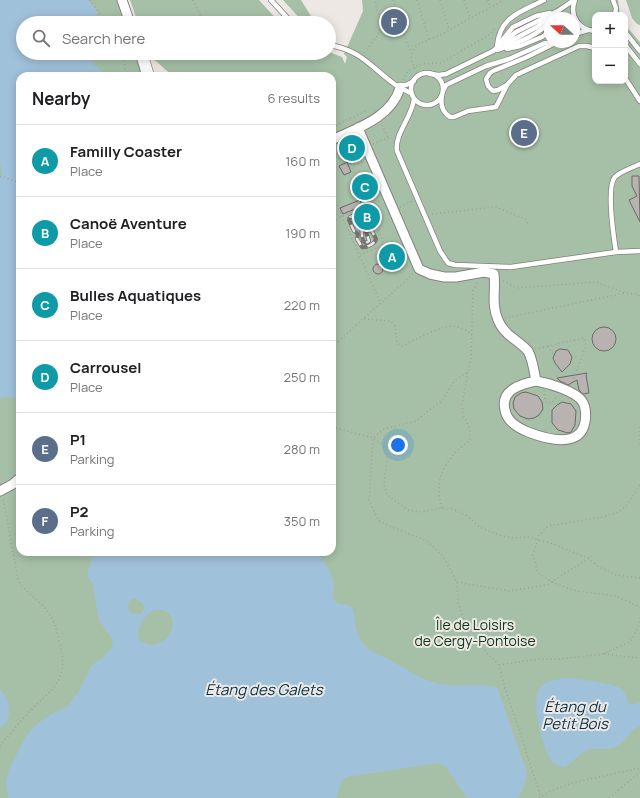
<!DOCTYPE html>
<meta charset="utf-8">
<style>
:root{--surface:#fff;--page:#f6f6f6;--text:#202124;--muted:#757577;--line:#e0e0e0;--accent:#a22e89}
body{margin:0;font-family:Manrope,sans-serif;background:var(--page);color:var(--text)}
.controls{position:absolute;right:12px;top:12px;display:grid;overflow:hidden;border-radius:8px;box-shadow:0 2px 10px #0003}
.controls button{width:36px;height:36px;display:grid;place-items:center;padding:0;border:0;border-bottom:1px solid var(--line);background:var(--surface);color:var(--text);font:20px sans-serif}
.compass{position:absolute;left:544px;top:12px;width:36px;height:36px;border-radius:50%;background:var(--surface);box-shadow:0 2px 10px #0003;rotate:291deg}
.you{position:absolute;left:398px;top:445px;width:14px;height:14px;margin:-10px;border:3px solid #fff;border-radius:50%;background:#1a73e8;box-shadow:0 0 0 6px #1a73e833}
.badge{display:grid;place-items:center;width:26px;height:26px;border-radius:50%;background:var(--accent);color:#fff;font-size:13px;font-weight:700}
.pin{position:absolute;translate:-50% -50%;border:2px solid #fff;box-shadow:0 1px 4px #0006}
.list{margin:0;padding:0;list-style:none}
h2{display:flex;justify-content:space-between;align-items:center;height:52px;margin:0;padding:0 16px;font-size:17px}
h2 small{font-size:13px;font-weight:400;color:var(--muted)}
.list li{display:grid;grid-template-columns:26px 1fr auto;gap:12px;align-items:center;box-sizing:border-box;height:72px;padding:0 16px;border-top:1px solid var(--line)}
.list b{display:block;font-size:15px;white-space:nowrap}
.list p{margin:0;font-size:13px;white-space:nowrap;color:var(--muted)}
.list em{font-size:13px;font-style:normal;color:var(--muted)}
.icon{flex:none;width:22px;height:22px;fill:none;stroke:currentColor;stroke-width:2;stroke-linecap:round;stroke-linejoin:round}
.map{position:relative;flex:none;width:640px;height:798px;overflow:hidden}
.search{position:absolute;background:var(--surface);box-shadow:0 2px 10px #0003;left:16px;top:16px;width:320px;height:44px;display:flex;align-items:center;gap:10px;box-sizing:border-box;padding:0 14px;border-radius:22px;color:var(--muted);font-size:15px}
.panel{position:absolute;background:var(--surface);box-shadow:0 2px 10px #0003;left:16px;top:72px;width:320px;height:484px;border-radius:12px}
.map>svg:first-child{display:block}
</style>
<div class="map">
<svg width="640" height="798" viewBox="0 0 640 798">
<rect width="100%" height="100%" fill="#ede8e4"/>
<g fill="#a6c0a7" fill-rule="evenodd">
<path d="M0,0H124L132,23H23V53H141L149,76H20V552H332V76H176C168,74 159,62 150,57L149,53L329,52L342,57L345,64L347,57L344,54L363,11L362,0H618L620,15H595V81H625V25L640,42V798H0ZM550,18H574V42H550Z"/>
<polygon points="130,0 259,0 280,23 138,23"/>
<path d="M283,0H301L314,21C319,24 324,20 329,23H304Z"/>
<polygon points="626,0 640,0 640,25 637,24 632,18"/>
</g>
<g fill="#a0c1da" fill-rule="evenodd">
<path d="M0,0H88C95,9 100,11 95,23H23V53H87C90,63 101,72 111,76H20V399L6,397L0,398V180L2,172L0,163Z"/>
<path d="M92,552H317C324,561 334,575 334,586C334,591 332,594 333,599L338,604C358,603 353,616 356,629C358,638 364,647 372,651C376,654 381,656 386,658C406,668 423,683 447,685C463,687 481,683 496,687L498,690L527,773C526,782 523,791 517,798H467L445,766L438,763L346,777L342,780L336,798H8L6,783L9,769L24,740L31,730L40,722L50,715L66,707L78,693L91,666L108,653L112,648L113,640L99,620L93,585L87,575L92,559ZM134,598L143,603L144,609L141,614H132L127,607L129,601ZM154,610C188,605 171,659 140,641C134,630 144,615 154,610Z"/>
<path d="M571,678C582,680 616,683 623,690C627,694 626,700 630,704H636L640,702V726C631,729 627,740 619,745C608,752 596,746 586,751C578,755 572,762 566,767C561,768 555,765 552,761C543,750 530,700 540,688C547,679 561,679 571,678Z"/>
<path d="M0,689C10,700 14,718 0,729Z"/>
</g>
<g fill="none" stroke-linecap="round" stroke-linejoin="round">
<polygon stroke="#a0c1da" stroke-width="8" points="362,212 364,213 369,224 365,226 361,221 357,223 358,229 357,230 352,221 359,217 360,213"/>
</g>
<g fill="#b8b3b0" stroke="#6d6966">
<circle cx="352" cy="147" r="7"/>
<polygon points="347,162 351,172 344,175 339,166"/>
<polygon points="632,176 639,176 640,222 629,200 637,196 632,186"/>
<polygon points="360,200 362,206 343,214 340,208"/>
<circle cx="378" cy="269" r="5"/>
<circle cx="604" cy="339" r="12"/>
<polygon points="560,349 568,350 572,357 570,364 562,372 555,363 553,358 556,351"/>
<polygon points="587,373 586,375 589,393 583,394 579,390 577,380 568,385 560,381 557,378"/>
<polygon points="526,392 538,396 542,402 543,409 539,415 534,418 528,419 520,416 514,409 513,403 515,397 521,393"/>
<polygon points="562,402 571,404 576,411 575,425 571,432 568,433 558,430 552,423 552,410 557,405"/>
</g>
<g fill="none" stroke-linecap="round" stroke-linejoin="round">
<g stroke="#85817d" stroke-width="6">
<g id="lane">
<polyline points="271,0 292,23"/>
<path d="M575,0C569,15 578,30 595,31"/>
<polyline points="613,0 616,8 615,15"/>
<polyline points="554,18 558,11"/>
<polyline points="625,32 640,51"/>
<polyline points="574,34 588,30"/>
<polyline points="500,43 513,27 536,16 550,13"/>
<polyline points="505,44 537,27 550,17"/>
<path d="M329,45C360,50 369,65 393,83C399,88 406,90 412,94"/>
<polyline points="625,45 640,64"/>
<path d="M497,46C500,16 521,12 544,0"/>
<polyline points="507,49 520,46 542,37 545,35 550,26"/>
<path d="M497,50C516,43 537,37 550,21"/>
<polyline points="145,53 152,76"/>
<circle cx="427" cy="89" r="16"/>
<polyline points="430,74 439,75 446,74 493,51 516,32 558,11 574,0"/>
<polyline points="625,78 640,101"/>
<polyline points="399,85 406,85 414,81"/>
<polyline points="507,85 498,90 493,91 488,86 486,79 490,73 493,71 527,57 555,43"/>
<polyline points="443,91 446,85 486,66 509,59 545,43 556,43"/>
<path d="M442,95C440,105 442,112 450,117H454L468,111L496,107L507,85L516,75L579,46H587L595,48"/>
<path d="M414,99C412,117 394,135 397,151L440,251L448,263L455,265L511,267L616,252L640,251"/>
<path d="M616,252C614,239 606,187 615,177C621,171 632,168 640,164"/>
</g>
</g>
<g stroke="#85817d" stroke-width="11">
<g id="street">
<polyline points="122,0 130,23"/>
<polyline points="140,53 147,76"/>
<path d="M358,128L419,269L430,274L444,277H456L484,272L494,274C496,289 491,304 498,320C501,328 507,334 514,339C519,343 524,346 528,351C533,360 534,372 536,381C521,384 500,390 505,410C507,422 518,428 528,432C546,439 580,449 585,422C586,416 586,407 582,401C575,391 548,383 536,381"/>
<path d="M332,140C357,128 391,118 400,88"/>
<polyline points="0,491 13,484 20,478"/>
</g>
</g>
<g stroke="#a19e9b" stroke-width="1.5" stroke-dasharray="1 3" stroke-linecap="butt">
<polyline points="90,0 107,23"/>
<polyline points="193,0 204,23"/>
<polyline points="393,0 407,44 412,52"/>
<polyline points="417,0 429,40"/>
<polyline points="440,0 449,30"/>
<polyline points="464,0 470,18"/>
<polyline points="488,0 490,7"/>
<polyline points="117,23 118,17"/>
<polyline points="121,53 124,61 126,76"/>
<path d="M364,53C384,27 384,31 374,0"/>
<polyline points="115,76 117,76"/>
<polyline points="419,76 411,59 412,52 417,45 442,34 504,0"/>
<polyline points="403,80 407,72 414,67 422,64 441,63 491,34 495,28"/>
<polyline points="382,125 388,138"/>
<polyline points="332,127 368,110"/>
<polyline points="373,144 388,138 392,139"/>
<polyline points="343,145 352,167"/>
<polyline points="0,176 20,183"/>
<polyline points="332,194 381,304"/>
<polyline points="367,206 381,200"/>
<polyline points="400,207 413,201"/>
<polyline points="432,214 496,207 527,220 528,225"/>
<polyline points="332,221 367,204"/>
<polyline points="383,245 393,268"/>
<polyline points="360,255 384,244 352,167 364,161"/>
<polyline points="503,281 517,288 596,282 626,293 638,294 640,299"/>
<polyline points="477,283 473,290 471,358 468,372 455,380 441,402 433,407 416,421 384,429 373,438 382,444 386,449 387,458 384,484 387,495 408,510 419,512 442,508 453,509 467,516 477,525 486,530 503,536 514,538 528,537 553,544 588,558 599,567 616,575 640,578"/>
<polyline points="505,318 625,293"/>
<path d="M364,319L390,321L395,326L397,343L402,346C413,341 442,325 453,326C460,327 467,330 472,335"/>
<polyline points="548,346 553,354"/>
<polyline points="332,347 413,274"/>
<polyline points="535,349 584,338 586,346 572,383"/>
<polyline points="544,390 545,400 547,403 552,403 556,396"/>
<polyline points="332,427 373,438 369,501 379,521 387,525 427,541 443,556 457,582 458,602 468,634 499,665 505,688 541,797"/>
<polyline points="640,427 640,445"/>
<polyline points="640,485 626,506 619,512 603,517 548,526 539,535 533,555 538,573 554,583 577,591 616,596 640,607"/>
<path d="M442,508C441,503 439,498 439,493C437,470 453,453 470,440V430L463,414L462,405L468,372"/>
<polyline points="457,582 509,591 547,585 592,556"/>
<polyline points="604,654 640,658"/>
<polyline points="499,665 539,659 561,659 603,654 630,642 637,630 640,618"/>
<path d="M0,746C9,735 18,724 28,713C52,688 71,681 59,641C57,632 55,623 50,615C42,601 25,594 18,579L3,498"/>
<polyline points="539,798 551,791 572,783 640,768"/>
<polyline points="609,798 640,772"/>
</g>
<use href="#lane" stroke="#fff" stroke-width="4.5"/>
<use href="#street" stroke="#fff" stroke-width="9"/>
<g stroke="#767371" stroke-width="4">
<path id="rail" d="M353,216C363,222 361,232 363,241L366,243L369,241L366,232L369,230L372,231L376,239C375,244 366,248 362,247L357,239L358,234L354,231L349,220L350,217Z"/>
</g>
<use href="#rail" stroke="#ede8e4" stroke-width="2.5" stroke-dasharray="8" stroke-linecap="butt"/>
</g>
<g text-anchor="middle" stroke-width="4" stroke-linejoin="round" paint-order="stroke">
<g font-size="14" fill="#0b3812" stroke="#ede8e4">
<text x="475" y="630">Île de Loisirs<tspan x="475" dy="16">de Cergy-Pontoise</tspan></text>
</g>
<g font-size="15" font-style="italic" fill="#043049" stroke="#ede8e4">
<text x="264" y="695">Étang des Galets</text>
<text x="575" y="712">Étang du<tspan x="575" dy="17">Petit Bois</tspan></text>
</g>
</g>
</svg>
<div class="controls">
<button>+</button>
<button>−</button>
</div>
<svg class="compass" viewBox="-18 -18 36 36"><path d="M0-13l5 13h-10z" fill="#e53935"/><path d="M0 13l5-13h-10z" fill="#757577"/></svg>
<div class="you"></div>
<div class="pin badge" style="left:392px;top:257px;background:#0f9aa8">A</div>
<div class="pin badge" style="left:367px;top:217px;background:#0f9aa8">B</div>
<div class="pin badge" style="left:365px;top:187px;background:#0f9aa8">C</div>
<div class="pin badge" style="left:352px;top:148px;background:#0f9aa8">D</div>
<div class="pin badge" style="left:524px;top:133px;background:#5c6f8a">E</div>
<div class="pin badge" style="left:394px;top:22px;background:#5c6f8a">F</div>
<div class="search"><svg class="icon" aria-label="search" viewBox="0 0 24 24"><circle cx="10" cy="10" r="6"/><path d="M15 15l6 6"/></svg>Search here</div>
<section class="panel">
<h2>Nearby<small>6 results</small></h2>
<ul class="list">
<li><span class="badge" style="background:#0f9aa8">A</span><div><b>Familly Coaster</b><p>Place</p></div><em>160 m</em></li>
<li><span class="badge" style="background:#0f9aa8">B</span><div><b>Canoë Aventure</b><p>Place</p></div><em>190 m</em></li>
<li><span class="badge" style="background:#0f9aa8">C</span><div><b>Bulles Aquatiques</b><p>Place</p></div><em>220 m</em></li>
<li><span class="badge" style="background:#0f9aa8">D</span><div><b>Carrousel</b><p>Place</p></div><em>250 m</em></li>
<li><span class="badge" style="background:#5c6f8a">E</span><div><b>P1</b><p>Parking</p></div><em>280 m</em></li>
<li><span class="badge" style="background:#5c6f8a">F</span><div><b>P2</b><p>Parking</p></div><em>350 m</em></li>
</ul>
</section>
</div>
